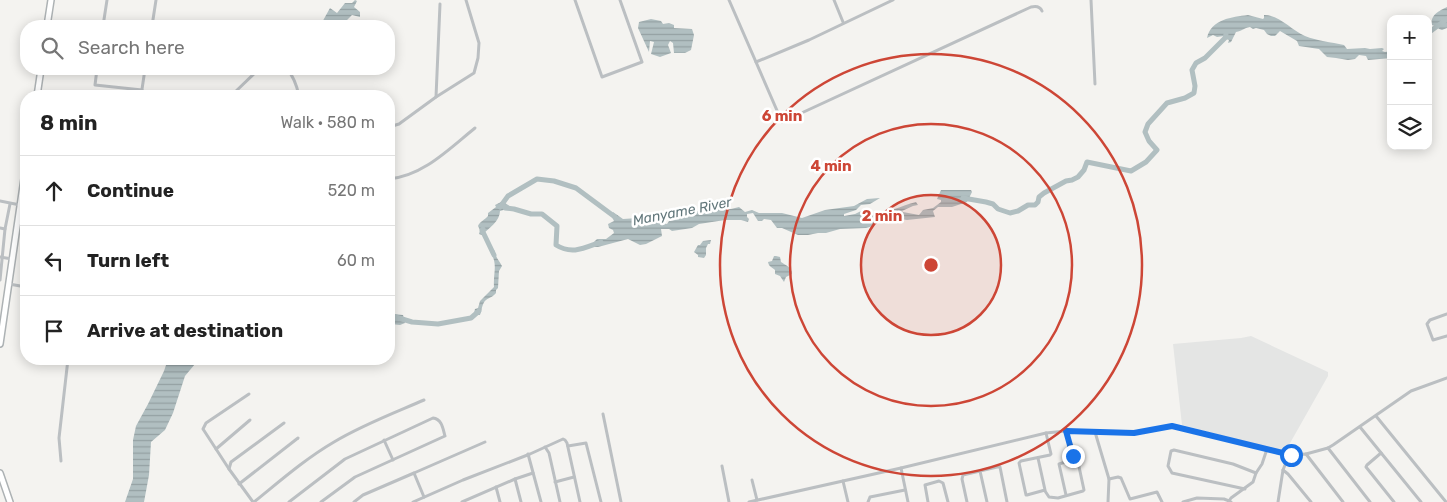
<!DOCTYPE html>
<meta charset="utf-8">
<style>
:root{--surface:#fff;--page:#f2f2f2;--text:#222;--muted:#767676;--line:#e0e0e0}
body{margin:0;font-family:Rubik,sans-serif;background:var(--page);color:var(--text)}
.controls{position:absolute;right:15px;top:15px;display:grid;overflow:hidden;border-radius:10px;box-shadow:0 2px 12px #0003}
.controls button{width:45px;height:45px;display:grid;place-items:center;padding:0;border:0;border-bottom:1px solid var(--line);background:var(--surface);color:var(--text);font:25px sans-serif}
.stop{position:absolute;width:15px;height:15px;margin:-11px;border:4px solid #1a73e8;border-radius:50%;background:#fff}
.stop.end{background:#1a73e8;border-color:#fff;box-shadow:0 1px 5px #0008}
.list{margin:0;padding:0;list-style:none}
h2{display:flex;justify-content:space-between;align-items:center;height:65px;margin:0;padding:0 20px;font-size:21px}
h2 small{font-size:16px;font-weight:400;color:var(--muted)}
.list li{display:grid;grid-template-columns:32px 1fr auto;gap:15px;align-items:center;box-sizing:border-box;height:70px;padding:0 20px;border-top:1px solid var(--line)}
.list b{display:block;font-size:19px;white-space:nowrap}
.list em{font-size:16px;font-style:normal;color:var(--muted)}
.icon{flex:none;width:28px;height:28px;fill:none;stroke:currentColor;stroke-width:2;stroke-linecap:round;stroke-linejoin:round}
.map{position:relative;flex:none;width:1447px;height:502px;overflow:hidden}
.search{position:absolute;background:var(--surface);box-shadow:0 2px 12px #0003;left:20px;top:20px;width:375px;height:55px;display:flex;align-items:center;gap:12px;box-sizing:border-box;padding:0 18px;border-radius:20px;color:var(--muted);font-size:19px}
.panel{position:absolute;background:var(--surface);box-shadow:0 2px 12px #0003;left:20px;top:90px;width:375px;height:275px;border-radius:20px}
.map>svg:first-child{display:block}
</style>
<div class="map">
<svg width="1447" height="502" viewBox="0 0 1447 502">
<defs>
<pattern id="water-rules" width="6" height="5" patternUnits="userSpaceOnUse" patternTransform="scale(1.25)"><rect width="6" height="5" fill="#b1bfc1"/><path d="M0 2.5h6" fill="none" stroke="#94a0a2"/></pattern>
</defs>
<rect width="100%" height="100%" fill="#f4f3f0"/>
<polygon fill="#e4e5e4" points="1251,336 1328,372 1328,376 1285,452 1182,425 1173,344 1241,338"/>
<g fill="url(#water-rules)">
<polygon points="355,0 357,1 354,7 360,12 360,17 352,15 342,25 338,23 337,26 320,26 330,8 337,13 345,3 352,3"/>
<path d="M1447,7V28L1442,30C1438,29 1436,26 1432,25C1430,15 1439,11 1447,7Z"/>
<path d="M1248,15L1263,19L1264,18V15C1280,15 1291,30 1305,36C1317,41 1331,42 1344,45L1347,49L1365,48L1370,49L1382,48L1384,49L1382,51L1385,52L1391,51V58L1368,60L1366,56L1359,55L1355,59L1348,60L1336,58L1327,57L1319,49L1299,46L1297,41L1280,31L1275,36H1271L1267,34L1264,30L1256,28L1253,29L1250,27C1244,28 1242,31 1236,32L1231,42L1228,43L1229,40L1226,39L1224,36L1217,37L1213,35L1207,38C1211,19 1232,17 1248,15Z"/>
<polygon points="651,19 661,21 663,24 669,23 674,25 674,28 692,29 694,35 691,50 685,53 674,53 673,43 670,41 668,45 671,53 660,57 651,54 654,42 650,41 649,52 638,28 639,22"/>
<path d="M941,190H971L972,192L967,202L952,207H938L933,211L935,217L907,220L894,218L882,220L873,226L866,228L840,229L826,233H818L808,235H798L782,228H777L771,220L764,219L762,221H758L753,213L747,214V217L749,219L748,222L741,220H725L699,224L692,228L672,231L669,229H661L662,236L646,244L640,245L628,239L598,247H595L593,243L597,239H606L614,233L613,230L609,228L608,224L614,221L611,215L613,212L623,219L638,218L667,224L671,218V216L677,214L683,217L688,216L690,212L702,211L713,206H719L720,209H731L739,207L745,212L752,210L759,213H782L802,218L825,210L854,206L867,199L880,198L870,204L861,205L856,210L844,214V216L855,214L861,211C881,217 897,207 916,202L918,205L913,206L902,211L903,212L919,215L923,210L933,208L941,202V200L937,199Z"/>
<path d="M501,202L505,203L511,207V209H507L500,211C500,221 489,228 482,235L479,234L480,230L478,226C480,221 485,220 488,216V213L496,207L495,205Z"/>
<polygon points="711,240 710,244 708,244 706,248 706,255 704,258 698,257 698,255 694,252 698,245 700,245 703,241"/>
<path d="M492,249L495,251C494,255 500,262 502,266L499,271L498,288L496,290V293C493,297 490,297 486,300C482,303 482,310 480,315H475L474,313L475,309L478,308L480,301L494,287C493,273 498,265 491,253Z"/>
<path d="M774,256H776L780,257L781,262C785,265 792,267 792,274L786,277L784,282L780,276L775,274V270C772,267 769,267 768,262L772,261Z"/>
<polygon points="389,308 394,314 403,315 405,323 400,325 391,324 389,319"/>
<polygon points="168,359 196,359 195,364 185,376 173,413 165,430 151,442 149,475 144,502 125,502 133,479 133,440 136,426 148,404 164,371"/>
</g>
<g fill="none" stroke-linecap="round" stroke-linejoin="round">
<g stroke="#b1bfc1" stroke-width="5">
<polyline points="1428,33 1447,19"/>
<polyline points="963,198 986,202 993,204 998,209 1010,213 1018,211 1028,205 1035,205 1038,202 1039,197 1044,193 1066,181 1072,180 1078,177 1084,170 1087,162 1131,171 1146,162 1157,150 1149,141 1145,132 1148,124 1167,103 1185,98 1194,93 1195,86 1192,70 1196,63 1205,58 1225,38 1226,34"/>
<polyline points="500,207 508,196 537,179 554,181 576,188 615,217"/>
<path d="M505,208L514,209L531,214H542L557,226L556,245C572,255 584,248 601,242"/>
<polyline points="483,229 482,230 494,255"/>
<polyline points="389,315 412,322 438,324 471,318 479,311"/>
</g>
<g stroke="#adb2b4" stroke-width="8">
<g id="primary">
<polyline points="47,26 51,0"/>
<polyline points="37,96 41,69"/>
<polyline points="0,344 26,165"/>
<polyline points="0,473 10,502"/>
</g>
</g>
<g stroke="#bbbfc2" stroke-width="3">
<polyline points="575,0 602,77 642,62 620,0"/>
<path d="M729,0L782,122L1031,7C1035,6 1040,6 1042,11"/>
<polyline points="834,0 843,22"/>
<polyline points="1091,0 1095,84"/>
<polyline points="103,26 107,0"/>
<polyline points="152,26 156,0"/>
<polyline points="756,62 809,40 893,0"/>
<polyline points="97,69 95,85 142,90"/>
<path d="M287,69C294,77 297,86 299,96"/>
<polyline points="141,96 145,69"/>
<polyline points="227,96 234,93 259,69"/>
<polyline points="436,97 440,4"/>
<polyline points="389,127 399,124 436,97 474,73 478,58 479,43 466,0"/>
<path d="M389,179C423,176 449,149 475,128"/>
<polyline points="0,201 20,205"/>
<polyline points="0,228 5,229"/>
<polyline points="0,257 12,259"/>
<polyline points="0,280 5,229 10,204"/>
<polyline points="9,284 26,287"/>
<polyline points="1447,314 1430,320 1427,324 1433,340 1447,336"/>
<polyline points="249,394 206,423 203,429 229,469 253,502"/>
<polyline points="603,414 621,502"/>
<polyline points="1376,416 1446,502"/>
<polyline points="1360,427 1421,502"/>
<polyline points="1095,432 1109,479 1108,502"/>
<polyline points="384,440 393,460"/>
<polyline points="568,446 586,443 601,502"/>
<polyline points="545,447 549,453 560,502"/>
<polyline points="1328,448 1370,502"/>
<polyline points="216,449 250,420"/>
<polyline points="1381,453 1367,465 1366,467 1394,502"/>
<polyline points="528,454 541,502"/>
<polyline points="1306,454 1328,448 1333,445 1411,391 1447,378"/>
<polyline points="1289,455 1306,454 1343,502"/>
<polyline points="1038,458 1045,490 1027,495 1026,495 1019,463 1021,461 1050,455 1051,454 1046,433"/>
<polyline points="61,461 59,438 68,359"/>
<polyline points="722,466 729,502"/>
<polyline points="901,468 908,502"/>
<polyline points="229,469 231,462 284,423"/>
<polyline points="1283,470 1288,474 1311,502"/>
<polyline points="980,471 987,502"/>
<polyline points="414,473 485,442"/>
<polyline points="515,479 521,502"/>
<polyline points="1109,479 1118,477 1121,478 1130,499 1157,492 1162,502"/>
<polyline points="752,480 757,500"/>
<polyline points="843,481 848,502"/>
<polyline points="555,482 574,477"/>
<polyline points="239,484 298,438"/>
<polyline points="496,487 500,502"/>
<polyline points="1245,489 1172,473 1168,466 1171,451 1174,450 1233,464 1256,473"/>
<polyline points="1045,491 1049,497 1058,498 1083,491 1084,490 1078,462 1072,455 1066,431"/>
<polyline points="1066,495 1059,464 1075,459"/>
<path d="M254,502C280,481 305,459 334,442C362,425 394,413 424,400"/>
<path d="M289,502L345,459L433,418C442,419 443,429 445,436L355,477L321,502"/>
<polyline points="354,502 363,495 414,473 424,497"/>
<polyline points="413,502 463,480 530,454 563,439 565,440 567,443 580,502"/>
<polyline points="462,502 515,479 533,473"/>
<polyline points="749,502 901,468 1046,433 1066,431 1134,433 1172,426 1289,455 1283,470 1278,502"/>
<polyline points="868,502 870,497 905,490"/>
<polyline points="928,502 925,485 939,481 943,483 948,502"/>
<polyline points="967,502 962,479 963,475 997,467 1000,467 1007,502"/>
<polyline points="1183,502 1197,498 1224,499 1229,501"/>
<polyline points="1231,502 1229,501 1231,498 1253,482 1256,473 1262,464 1267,449"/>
</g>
<use href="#primary" stroke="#fff" stroke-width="5"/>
</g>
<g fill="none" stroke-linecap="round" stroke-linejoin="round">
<polyline stroke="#1a73e8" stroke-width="6" points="1073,456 1066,431 1134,433 1172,426 1291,455"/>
</g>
<circle cx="931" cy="265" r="70" fill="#cd4636" fill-opacity=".12"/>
<g fill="none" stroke="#cd4636" stroke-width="2.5">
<circle cx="931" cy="265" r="70"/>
<circle cx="931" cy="265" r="141"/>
<circle cx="931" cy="265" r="211"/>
</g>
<g text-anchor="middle" stroke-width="5" stroke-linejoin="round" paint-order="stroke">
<g font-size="14" font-style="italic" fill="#62777b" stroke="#fff">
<text transform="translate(682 211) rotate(-11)" y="5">Manyame River</text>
</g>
</g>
<circle cx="931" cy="265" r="8" fill="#cd4636" stroke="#fff" stroke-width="2.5"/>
<g font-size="15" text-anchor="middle" font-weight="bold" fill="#cd4636" stroke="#fff" stroke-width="5" stroke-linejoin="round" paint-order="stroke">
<text x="782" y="121">6 min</text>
<text x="831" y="171">4 min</text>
<text x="882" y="221">2 min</text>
</g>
</svg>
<div class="controls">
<button>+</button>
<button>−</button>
<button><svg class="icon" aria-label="layers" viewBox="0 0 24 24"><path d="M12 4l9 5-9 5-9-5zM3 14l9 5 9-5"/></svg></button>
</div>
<div class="stop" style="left:1291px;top:455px"></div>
<div class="stop end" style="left:1073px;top:456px"></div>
<div class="search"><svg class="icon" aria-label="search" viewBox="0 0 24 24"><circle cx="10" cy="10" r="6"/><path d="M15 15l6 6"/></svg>Search here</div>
<section class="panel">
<h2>8 min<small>Walk · 580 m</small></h2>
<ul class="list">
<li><svg class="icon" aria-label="ahead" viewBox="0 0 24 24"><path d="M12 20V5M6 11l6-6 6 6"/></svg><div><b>Continue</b></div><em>520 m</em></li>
<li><svg class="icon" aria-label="left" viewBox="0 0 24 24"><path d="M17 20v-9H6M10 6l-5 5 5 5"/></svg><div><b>Turn left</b></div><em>60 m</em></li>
<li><svg class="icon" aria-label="arrive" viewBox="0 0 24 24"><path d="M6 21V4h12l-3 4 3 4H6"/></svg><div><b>Arrive at destination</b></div></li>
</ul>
</section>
</div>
